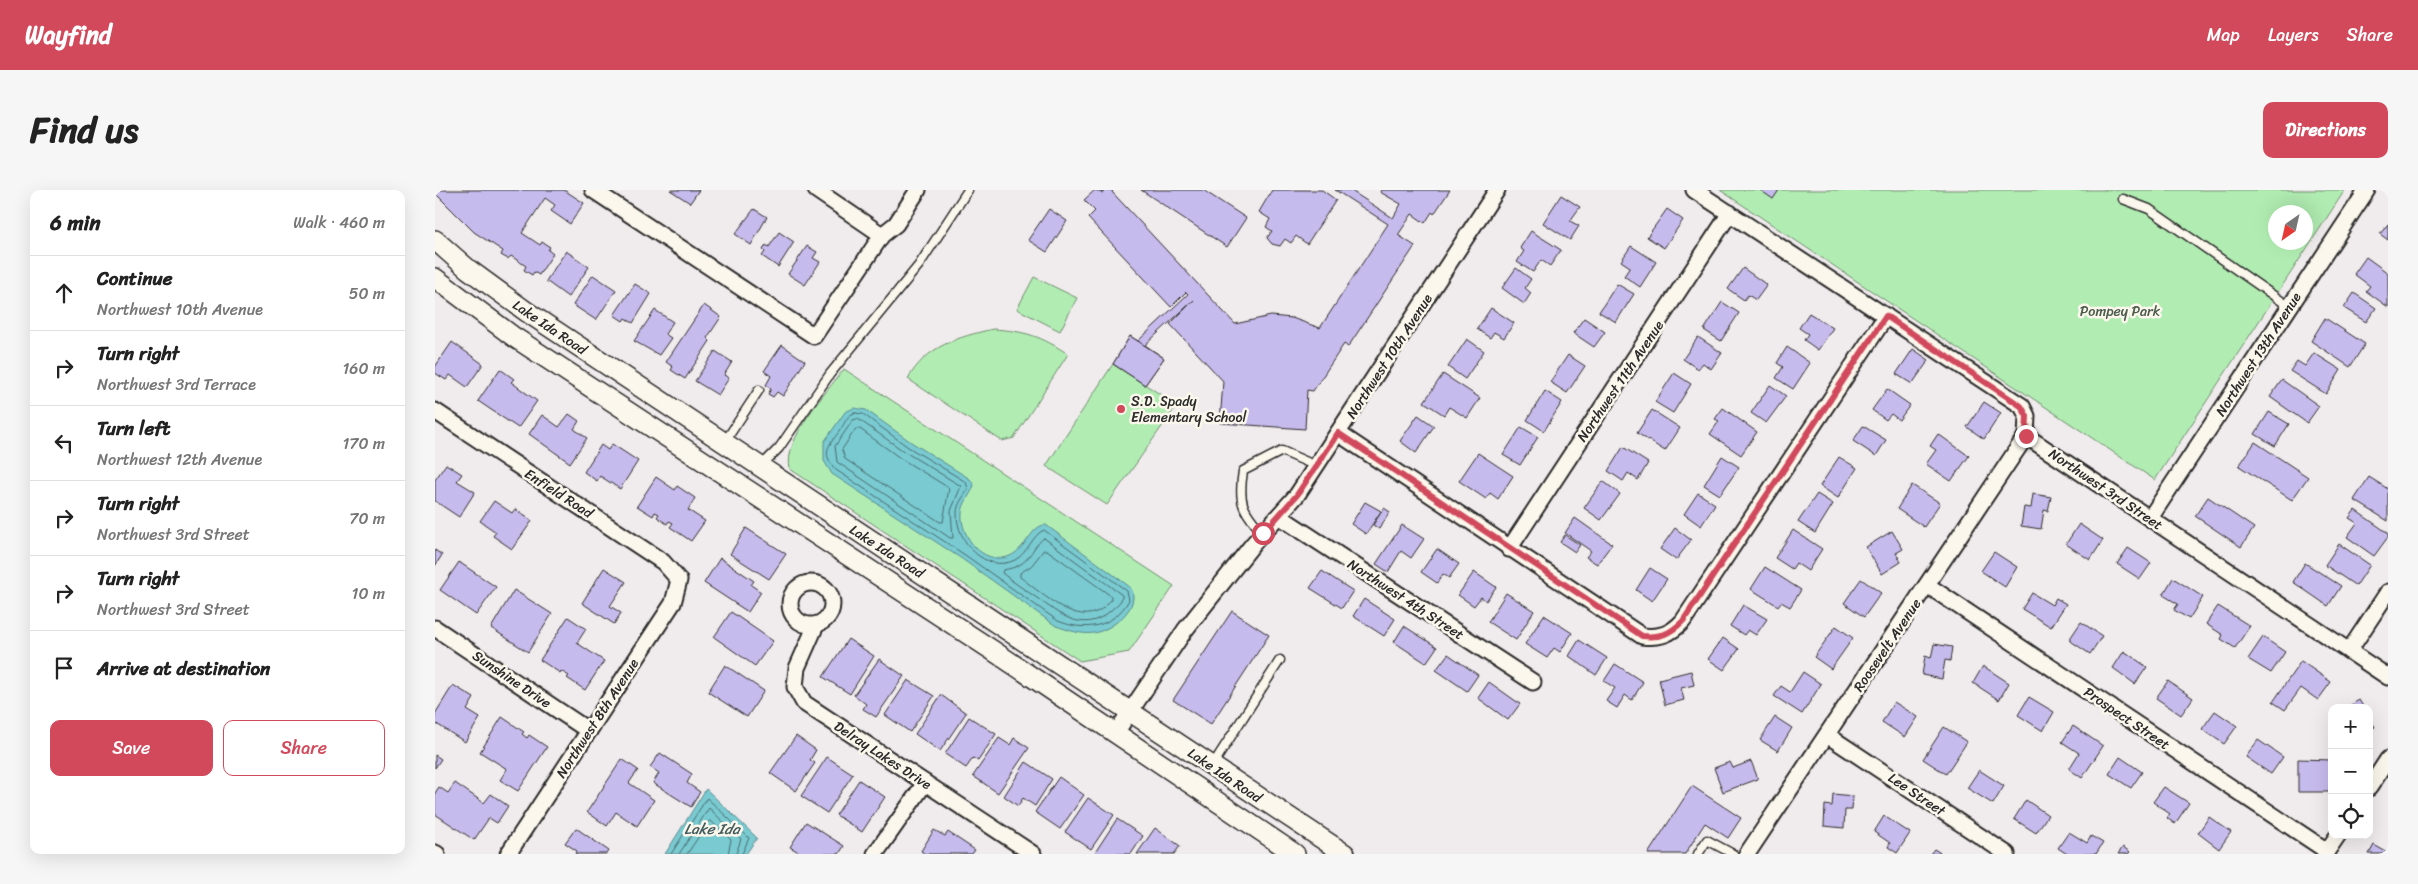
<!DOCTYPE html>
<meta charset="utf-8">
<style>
:root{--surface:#fff;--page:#f6f6f6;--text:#222;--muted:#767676;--line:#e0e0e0;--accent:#d1495b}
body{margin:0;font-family:Sriracha,sans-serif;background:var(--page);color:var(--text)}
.controls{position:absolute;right:15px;bottom:15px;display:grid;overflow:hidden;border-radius:10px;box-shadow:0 5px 20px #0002}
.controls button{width:45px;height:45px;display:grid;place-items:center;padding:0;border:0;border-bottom:1px solid var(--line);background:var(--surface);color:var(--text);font:25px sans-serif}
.compass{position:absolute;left:1833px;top:15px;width:45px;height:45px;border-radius:50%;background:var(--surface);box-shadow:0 5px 20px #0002;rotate:214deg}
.stop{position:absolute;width:15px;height:15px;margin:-11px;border:4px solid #d1495b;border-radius:50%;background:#fff}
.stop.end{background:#d1495b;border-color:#fff;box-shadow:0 1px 5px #0008}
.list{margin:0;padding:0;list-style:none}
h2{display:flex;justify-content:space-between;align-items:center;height:65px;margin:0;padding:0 20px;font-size:21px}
h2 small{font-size:16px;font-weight:400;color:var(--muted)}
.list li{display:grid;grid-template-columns:32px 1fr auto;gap:15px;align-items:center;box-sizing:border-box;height:75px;padding:0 20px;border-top:1px solid var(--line)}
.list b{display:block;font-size:19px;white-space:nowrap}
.list p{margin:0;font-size:16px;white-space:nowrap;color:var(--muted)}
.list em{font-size:16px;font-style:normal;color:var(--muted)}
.actions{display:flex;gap:10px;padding:15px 20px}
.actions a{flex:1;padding:11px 0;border:1px solid var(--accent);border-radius:10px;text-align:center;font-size:18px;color:var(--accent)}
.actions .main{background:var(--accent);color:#fff}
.icon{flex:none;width:28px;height:28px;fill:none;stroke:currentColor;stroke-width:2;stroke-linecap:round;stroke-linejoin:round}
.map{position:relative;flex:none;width:1953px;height:664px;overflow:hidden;border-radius:10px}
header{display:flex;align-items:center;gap:30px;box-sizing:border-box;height:70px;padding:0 25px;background:var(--accent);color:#fff}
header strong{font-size:24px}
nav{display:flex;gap:28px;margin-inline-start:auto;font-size:18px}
.intro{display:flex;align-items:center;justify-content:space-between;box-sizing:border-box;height:120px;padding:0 30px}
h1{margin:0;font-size:35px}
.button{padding:12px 22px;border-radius:10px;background:var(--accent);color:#fff;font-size:18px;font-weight:700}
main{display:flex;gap:30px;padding:0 30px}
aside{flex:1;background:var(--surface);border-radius:10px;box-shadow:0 5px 20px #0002}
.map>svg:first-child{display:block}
</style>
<header>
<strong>Wayfind</strong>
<nav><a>Map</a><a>Layers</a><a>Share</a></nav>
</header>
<div class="intro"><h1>Find us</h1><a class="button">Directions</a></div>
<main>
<aside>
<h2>6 min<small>Walk · 460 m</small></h2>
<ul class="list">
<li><svg class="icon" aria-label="ahead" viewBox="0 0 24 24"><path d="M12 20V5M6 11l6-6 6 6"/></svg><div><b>Continue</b><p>Northwest 10th Avenue</p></div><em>50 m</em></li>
<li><svg class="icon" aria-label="right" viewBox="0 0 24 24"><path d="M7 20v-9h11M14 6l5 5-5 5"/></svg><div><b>Turn right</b><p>Northwest 3rd Terrace</p></div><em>160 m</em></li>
<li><svg class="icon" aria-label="left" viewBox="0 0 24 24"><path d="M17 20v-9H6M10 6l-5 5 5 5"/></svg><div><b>Turn left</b><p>Northwest 12th Avenue</p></div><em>170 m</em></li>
<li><svg class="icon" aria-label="right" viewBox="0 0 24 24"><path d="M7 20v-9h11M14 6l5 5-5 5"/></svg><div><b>Turn right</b><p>Northwest 3rd Street</p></div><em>70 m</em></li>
<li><svg class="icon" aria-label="right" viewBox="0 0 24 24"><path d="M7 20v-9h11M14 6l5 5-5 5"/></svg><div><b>Turn right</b><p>Northwest 3rd Street</p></div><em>10 m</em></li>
<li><svg class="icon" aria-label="arrive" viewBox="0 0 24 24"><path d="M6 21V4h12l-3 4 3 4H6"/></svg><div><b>Arrive at destination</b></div></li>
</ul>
<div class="actions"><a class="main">Save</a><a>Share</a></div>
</aside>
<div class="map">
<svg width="1953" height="664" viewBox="0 0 1953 664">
<rect width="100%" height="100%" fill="#f0ebec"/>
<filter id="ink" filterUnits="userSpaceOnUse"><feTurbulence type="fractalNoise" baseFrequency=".02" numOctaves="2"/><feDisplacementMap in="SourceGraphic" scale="10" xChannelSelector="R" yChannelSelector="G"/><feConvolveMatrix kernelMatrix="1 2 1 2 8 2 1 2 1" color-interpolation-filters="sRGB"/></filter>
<g filter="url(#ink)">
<g fill="#b1edb2" stroke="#6e8c6e" fill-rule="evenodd">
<path d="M1285,0H1910L1720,290ZM1840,22H1870V52H1840Z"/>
<polygon points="599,87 642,108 625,141 582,119"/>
<path d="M558,139C590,141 606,146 633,164L579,248L567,251L473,189C491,156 523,147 558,139Z"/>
<polygon points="678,174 742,215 672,315 611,276"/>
<path d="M409,179L739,396L694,462L645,471L355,279C348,249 391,203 409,179Z"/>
</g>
<g fill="#79cad1" stroke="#5a8a8f">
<path d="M419,218L431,220L476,252L535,289L539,295C536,305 528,312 527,323C525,344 544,370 566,368C590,367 595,334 611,335L695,397C708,416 677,440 659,443C646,445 633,440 621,436L527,369L397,284L389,271V252L410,222Z"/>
<polygon points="271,599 322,648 311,664 230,664"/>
</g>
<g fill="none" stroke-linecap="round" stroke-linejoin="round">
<g stroke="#4a6b6d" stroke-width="1">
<path d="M420,223L428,224L473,257L531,292L533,299C529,307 522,313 522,323C521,352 551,384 580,370C593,363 598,344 609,340L692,401L694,410C678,438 650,442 623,431L530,365L401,280C383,260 397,254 407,237C411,231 412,225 420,223Z"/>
<polygon points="423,229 470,262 526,296 516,321 518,348 515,348 402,272 400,256 418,230"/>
<polygon points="421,239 425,239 465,268 514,298 508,332 505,332 410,269 407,260"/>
<path d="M609,348L687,405C688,412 679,417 674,422C648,444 624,424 602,408C590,400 578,392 567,383L568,380C598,375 592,361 609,348Z"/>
<path d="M609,360H612L676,406V410C672,414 667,420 661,422C637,433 603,400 585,387V383L596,376Z"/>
<polyline points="236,664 272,608 314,648 307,664"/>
<polyline points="244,664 274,618 306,649 301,664"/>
<polyline points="252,664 275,630 296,650 293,664"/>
</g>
</g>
<g fill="#c6bbed" stroke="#2b2b2b">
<polygon points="0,0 129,0 149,13 135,34 116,21 120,15 110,8 87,43 105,55 107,52 115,57 113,60 118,64 104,85 99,82 97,85 89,80 91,76 76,66 73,69 66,65 68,61 39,42 0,3"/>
<polygon points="235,0 264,0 255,13"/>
<polygon points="660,0 668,3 670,0 678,0 677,2 800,134 836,126 857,128 885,138 953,34 900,0 915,0 958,28 966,14 945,2 946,0 1015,0 999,24 997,22 990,33 977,24 963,45 980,56 913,157 909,154 878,201 872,200 870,239 785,233 788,191 735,134 759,110 710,155 729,168 710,195 678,174 695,146 703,151 753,104 751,102 736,117 653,28 660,21 649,10"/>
<polygon points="706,0 768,0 811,28 792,57"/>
<polygon points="837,0 887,0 901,10 872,54 861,46 856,53 850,49 845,56 837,54 832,48 837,41 831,37 835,29 824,22"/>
<polygon points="1325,0 1344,0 1338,9"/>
<polygon points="1126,5 1145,17 1135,31 1144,36 1135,50 1108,33"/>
<polygon points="319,19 332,27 316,55 300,44"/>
<polygon points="614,19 632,31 612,62 593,50"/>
<polygon points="1232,19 1248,30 1229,58 1212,47"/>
<polygon points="1953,34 1953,50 1945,44"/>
<polygon points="1096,41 1126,60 1115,76 1106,70 1098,82 1082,72 1089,61 1085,58"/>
<polygon points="344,42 359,52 343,77 327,66 330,62 328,60 331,55 334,57"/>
<polygon points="372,56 382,62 378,68 385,72 370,95 353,84"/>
<polygon points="1196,56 1221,72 1205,97 1189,86 1195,77 1186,71"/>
<polygon points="131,61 154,77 133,107 111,91"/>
<polygon points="1931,67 1953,83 1953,117 1931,101 1935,96 1919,84"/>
<polygon points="1081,78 1096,89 1090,98 1096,103 1089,114 1067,98"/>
<polygon points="1308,78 1332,95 1321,110 1313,105 1309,110 1293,99"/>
<polygon points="158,85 181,100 161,130 138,115"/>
<polygon points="200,94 216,104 198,133 190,128 188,131 179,125"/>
<polygon points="1182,94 1199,104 1181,132 1164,122"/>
<polygon points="1919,103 1941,118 1931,132 1909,118"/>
<polygon points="1287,112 1304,123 1286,151 1269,140"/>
<polygon points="269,115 286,127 272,148 275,151 250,189 236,180 238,177 231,172"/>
<polygon points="1056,118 1079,133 1069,148 1059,142 1055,148 1042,139"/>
<polygon points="220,120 238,132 230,144 236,148 224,165 199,151"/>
<polygon points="1374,123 1398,138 1383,160 1369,150 1373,144 1364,138"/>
<polygon points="1149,128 1170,142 1159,157 1138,143"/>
<polygon points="1890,128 1930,154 1915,177 1876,151"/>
<polygon points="695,146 729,168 710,195 678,174"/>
<polygon points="1263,147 1287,163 1276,179 1268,173 1263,179 1248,169"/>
<polygon points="1032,149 1049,161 1030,189 1013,177"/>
<polygon points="17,152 48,174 32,197 15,185 11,190 0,183 0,177"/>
<polygon points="347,155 370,171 348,206 342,202 338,207 333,204 336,199 331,195 336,186 329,181"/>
<polygon points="1352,157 1375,173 1358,199 1341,188 1348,177 1342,173"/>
<polygon points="1478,159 1494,170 1477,194 1461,184"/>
<polygon points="280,161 297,172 289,185 294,188 283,205 260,191"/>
<polygon points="1879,163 1906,180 1891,204 1855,181 1862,171 1870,176"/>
<polygon points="1133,165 1150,176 1132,203 1115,192"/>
<polygon points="65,179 79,189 76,192 102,211 83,238 43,211"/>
<polygon points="1239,183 1256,194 1238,223 1220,212"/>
<polygon points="1008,184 1045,208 1032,228 1014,217 1009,225 989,212"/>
<polygon points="1847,190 1884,216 1872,233 1835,207"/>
<polygon points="1335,195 1351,206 1331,233 1316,223"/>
<polygon points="1452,199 1475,215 1464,230 1456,224 1451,230 1437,220"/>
<polygon points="1110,201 1127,212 1109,241 1092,230"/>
<polygon points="1549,212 1566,223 1549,249 1532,237"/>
<polygon points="1288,218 1322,242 1306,265 1275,244 1284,231 1280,229"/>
<polygon points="1217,220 1245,238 1230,261 1202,243"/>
<polygon points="1834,222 1854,234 1840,256 1820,244"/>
<polygon points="134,224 144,231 139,239 152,248 135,273 94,244 107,225 124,237"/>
<polygon points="983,225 999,236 981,263 965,251"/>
<polygon points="1428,236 1451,250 1441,266 1418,251"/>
<polygon points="1086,237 1103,247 1085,275 1068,265"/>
<polygon points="1503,244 1534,266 1516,291 1491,274 1501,260 1495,256"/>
<polygon points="1820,252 1873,287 1857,310 1804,276"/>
<polygon points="177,254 203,271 185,299 165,286 162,291 149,282 166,255 173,260"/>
<polygon points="1188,257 1213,273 1203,290 1193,283 1188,291 1173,281"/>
<polygon points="1043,263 1078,286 1063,309 1055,303 1051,309 1024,291"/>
<polygon points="1287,266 1304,277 1285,305 1269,295"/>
<polygon points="1404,267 1422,278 1403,308 1385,296"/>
<polygon points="11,274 27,284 22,291 40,302 24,327 0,311 0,290"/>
<polygon points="221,287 240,300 242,296 260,308 253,320 270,331 256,351 235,337 238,333 234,331 232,334 222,327 224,324 220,322 218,326 202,316"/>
<polygon points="1934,287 1953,299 1953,331 1919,310"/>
<polygon points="1168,291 1185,304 1166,330 1149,318"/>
<polygon points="1477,295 1505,313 1489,337 1462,319"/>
<polygon points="1263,303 1280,314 1266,336 1249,324"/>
<polygon points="1382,304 1398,314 1380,343 1363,332"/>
<polygon points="1598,304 1616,307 1613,321 1609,320 1606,339 1586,336 1589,317 1596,318"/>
<polygon points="1773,307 1819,338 1806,357 1760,326"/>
<polygon points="59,311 77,323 80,319 97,331 77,359 58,346 61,342 45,331"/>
<polygon points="930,312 946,321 931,344 916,334"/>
<polygon points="949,318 955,322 944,339 938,335"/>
<polygon points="1920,320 1953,343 1953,347 1939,366 1912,347 1922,333 1914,328"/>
<polygon points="1140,328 1177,354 1162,374 1151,367 1156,361 1130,343"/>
<polygon points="1644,334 1668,350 1655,370 1631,354"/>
<polygon points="967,335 989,349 976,368 966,361 953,382 941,374"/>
<polygon points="311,338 351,364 334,389 295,364"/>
<polygon points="1240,338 1256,350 1241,370 1225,359"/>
<polygon points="1358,340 1387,359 1373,381 1361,373 1357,379 1340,368"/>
<polygon points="1457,341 1468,359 1461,363 1466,372 1447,384 1431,357"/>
<polygon points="1130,345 1145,355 1140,362 1125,352"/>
<polygon points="1904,354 1935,375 1921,396 1890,375"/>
<polygon points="1693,358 1716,373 1705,389 1682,374"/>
<polygon points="1002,359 1024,374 1014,388 1008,384 1002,393 986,382"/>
<polygon points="0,360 7,365 0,376"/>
<polygon points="1559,362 1582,377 1570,397 1546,381"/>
<polygon points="285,368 319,391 316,395 326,402 313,422 269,393"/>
<polygon points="24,372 61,397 41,425 5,400"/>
<polygon points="1870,373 1906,396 1893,416 1858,392"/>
<polygon points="1330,377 1366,400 1355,417 1346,412 1343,416 1316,399"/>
<polygon points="169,378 191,392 175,416 186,423 179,434 147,413"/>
<polygon points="1215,378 1232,389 1217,411 1201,400"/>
<polygon points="887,381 918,401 907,418 875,398"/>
<polygon points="1039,382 1061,397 1051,411 1046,407 1039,416 1023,405"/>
<polygon points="1738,388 1768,407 1754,429 1739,420 1743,414 1728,405"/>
<polygon points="1426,389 1446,403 1429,427 1409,413"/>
<polygon points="79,400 117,424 93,462 56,438"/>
<polygon points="1071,403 1099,421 1081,450 1053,432"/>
<polygon points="1597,403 1617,415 1621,408 1631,414 1616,437 1587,419"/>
<polygon points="929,409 960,429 949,446 918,426"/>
<polygon points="1308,415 1332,429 1321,445 1313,440 1309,445 1295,436"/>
<polygon points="1783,416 1815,436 1800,458 1786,449 1788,445 1771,434"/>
<polygon points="797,421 834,445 776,534 738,510"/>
<polygon points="296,422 338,451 320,476 279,447"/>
<polygon points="1109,425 1137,443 1125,462 1119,458 1112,468 1090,454"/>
<polygon points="133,427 151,439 142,453 169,471 150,500 132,488 134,486 126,481 125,483 105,470"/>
<polygon points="1646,432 1667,446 1655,464 1634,450"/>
<polygon points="969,436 1002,457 991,473 959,452"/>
<polygon points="1401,436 1418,448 1396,479 1379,467"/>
<polygon points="1828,447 1850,462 1836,483 1813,469"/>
<polygon points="1288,448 1304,459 1289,480 1273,469"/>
<polygon points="413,449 439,466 415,504 388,487"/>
<polygon points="1144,450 1172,468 1161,485 1134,466"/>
<polygon points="1499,454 1517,457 1515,471 1510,470 1507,489 1487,485 1490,466 1496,468"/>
<polygon points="1689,461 1712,477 1700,494 1678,478"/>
<polygon points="1013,464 1043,485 1032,501 1001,480"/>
<polygon points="444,469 469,486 441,527 428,519 431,514 419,505"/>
<polygon points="1866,471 1896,492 1883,510 1866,498 1850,520 1838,512"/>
<polygon points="1180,474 1208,492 1197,510 1190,505 1182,518 1171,511 1180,498 1169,491"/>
<polygon points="290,475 329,501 312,527 273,502"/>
<polygon points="1548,476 1574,493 1564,510 1538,493"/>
<polygon points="1256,481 1259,495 1246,498 1249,510 1230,515 1224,489"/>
<polygon points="1368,482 1386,494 1367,524 1339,506 1346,496 1355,502"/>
<polygon points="473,490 499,506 475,542 450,525"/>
<polygon points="1733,491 1758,508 1746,525 1721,508"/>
<polygon points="1054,492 1085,514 1073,530 1043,508"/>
<polygon points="18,495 39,508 32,520 45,528 30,552 0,533 0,524"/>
<polygon points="506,505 531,523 505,561 480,544"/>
<polygon points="1594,507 1619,522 1608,541 1583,525"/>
<polygon points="1924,510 1929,518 1911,518"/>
<polygon points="1459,512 1483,527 1470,547 1447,532"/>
<polygon points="1780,521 1802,536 1789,554 1767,539"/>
<polygon points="67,527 89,542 87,544 92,548 94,545 112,557 83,601 65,590 72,579 45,562"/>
<polygon points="534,527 561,544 543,571 538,568 531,578 510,564"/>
<polygon points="1340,527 1357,538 1343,561 1325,550"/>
<polygon points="1934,527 1940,537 1934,540"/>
<polygon points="1638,536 1668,556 1647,588 1634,579 1644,563 1627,552"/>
<polygon points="1509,537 1532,552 1511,584 1488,569"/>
<polygon points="361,546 381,560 375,570 380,573 361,601 335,583"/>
<polygon points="564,548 575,555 579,548 594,558 563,603 538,586"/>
<polygon points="1823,550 1848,567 1836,584 1811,567"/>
<polygon points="225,563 257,584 252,593 265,602 256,617 218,593 224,583 215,577"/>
<polygon points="0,565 6,569 0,578"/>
<polygon points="392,567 418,584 392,623 366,606"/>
<polygon points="1685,567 1707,582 1696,598 1674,584"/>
<polygon points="187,569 203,580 194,593 219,610 202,636 181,622 172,636 152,622"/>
<polygon points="1863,569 1897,570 1894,602 1863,602"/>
<polygon points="1316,571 1323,589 1288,602 1279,578 1295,572 1298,578"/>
<polygon points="591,572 617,589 600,616 588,608 583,616 569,606"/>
<polygon points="1544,580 1569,596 1558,614 1532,598"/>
<polygon points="624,587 649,605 625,639 600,622"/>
<polygon points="424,590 450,607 427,642 401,625"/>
<polygon points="20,593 49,613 56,604 73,616 62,633 54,628 39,650 0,624 0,603 4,597 13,603"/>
<polygon points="1257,596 1306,628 1293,648 1270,633 1250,664 1213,664"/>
<polygon points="1729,597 1754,613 1740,634 1732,628 1735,624 1718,612"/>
<polygon points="1398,604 1418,606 1417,620 1410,620 1409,638 1389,636 1390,615 1397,616"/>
<polygon points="653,608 679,625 656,659 630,642"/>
<polygon points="1591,610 1613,625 1601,643 1579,629"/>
<polygon points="1449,626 1475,643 1462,663 1453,657 1455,653 1439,642"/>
<polygon points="1774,627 1796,642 1784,659 1763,643"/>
<polygon points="682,629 708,646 696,664 659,664"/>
<polygon points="371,632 409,656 404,664 367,664 355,657"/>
<polygon points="141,638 174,661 172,664 140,664 142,661 130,653"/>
<polygon points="720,638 745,656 739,664 702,664"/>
<polygon points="499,640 510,646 513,642 540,660 537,664 490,664 486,661"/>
<polygon points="1634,642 1652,653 1656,646 1668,653 1661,664 1632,664 1623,658"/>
<polygon points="1939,655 1953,663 1953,664 1934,664"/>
<polygon points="1688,657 1695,662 1693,664 1683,664"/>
<polygon points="1499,659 1507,664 1495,664"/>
</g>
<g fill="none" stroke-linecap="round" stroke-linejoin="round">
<g stroke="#2b2b2b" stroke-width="11">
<g id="service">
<polyline points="1688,9 1714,19 1855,117"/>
<polyline points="289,253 324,200"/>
<polyline points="325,277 344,258 395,184 484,75 533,0"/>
<path d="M828,343C807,320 803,312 808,281L847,261L881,276"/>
<polyline points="777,576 845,470"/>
<polyline points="1263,664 1272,650 1298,664"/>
</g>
</g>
<g stroke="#2b2b2b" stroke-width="19">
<g id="minor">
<polyline points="158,0 379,146 447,45 461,34 483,0"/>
<polyline points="381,0 447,45"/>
<polyline points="1259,0 1587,216 1592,226 1591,246"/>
<polyline points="0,221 228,372 244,390 238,413 73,664"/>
<path d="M903,243L1207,446C1225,448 1236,444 1248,431L1451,126"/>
<polyline points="1591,246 1953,487"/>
<polyline points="844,326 1098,492"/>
<polyline points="1715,328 1932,0"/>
<polyline points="1074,359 1295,23"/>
<circle cx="376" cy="414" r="21"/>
<polyline points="1492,395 1892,661"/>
<polyline points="381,435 362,478 360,497 369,513 598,664"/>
<polyline points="0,438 154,541"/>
<polyline points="1914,461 1953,402"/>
<polyline points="680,544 750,440 818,354 862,305 1062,0"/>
<polyline points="1392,545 1572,664"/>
<polyline points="1934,598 1953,569"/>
<polyline points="0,663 2,664"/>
<polyline points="440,664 490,593"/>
<polyline points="1312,664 1591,246"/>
<polyline points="1890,664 1903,645"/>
</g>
</g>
<g stroke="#2b2b2b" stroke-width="22">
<g id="tertiary">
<polyline points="0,50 33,79 92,122 910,664"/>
<polyline points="0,88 79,147 557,460 860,664"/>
</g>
</g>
<use href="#service" stroke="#fbf7ec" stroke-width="8"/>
<use href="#minor" stroke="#fbf7ec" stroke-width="15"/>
<use href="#tertiary" stroke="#fbf7ec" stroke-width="19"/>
</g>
</g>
<g fill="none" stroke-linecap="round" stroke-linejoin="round" filter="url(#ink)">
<path stroke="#d1495b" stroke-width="6" d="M828,343L862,305L903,243L1207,446C1225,448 1235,444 1248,431L1451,126L1586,216L1592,226L1591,246"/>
</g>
<circle fill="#d1495b" stroke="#fbf7ec" stroke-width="2" cx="686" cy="219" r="5"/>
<g text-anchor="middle" stroke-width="5" stroke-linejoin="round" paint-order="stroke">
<g font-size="14" fill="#4c5c4d" stroke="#fbf7ec">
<text x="1685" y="126">Pompey Park</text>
</g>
<g font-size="14" fill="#2b2b2b" stroke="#fbf7ec">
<text transform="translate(115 137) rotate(34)" y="5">Lake Ida Road</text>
<text transform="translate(1823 164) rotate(-57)" y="5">Northwest 13th Avenue</text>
<text transform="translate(954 166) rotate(-57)" y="5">Northwest 10th Avenue</text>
<text transform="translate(1185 191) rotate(-56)" y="5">Northwest 11th Avenue</text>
<text transform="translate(1671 299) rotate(34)" y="5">Northwest 3rd Street</text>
<text transform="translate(124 303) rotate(33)" y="5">Enfield Road</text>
<text transform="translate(452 361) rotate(33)" y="5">Lake Ida Road</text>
<text transform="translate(971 409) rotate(33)" y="5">Northwest 4th Street</text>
<text transform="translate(1452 455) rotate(-56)" y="5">Roosevelt Avenue</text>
<text transform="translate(77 489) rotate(34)" y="5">Sunshine Drive</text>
<text transform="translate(162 528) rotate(-57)" y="5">Northwest 8th Avenue</text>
<text transform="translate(1692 528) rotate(34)" y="5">Prospect Street</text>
<text transform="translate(448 565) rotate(33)" y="5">Delray Lakes Drive</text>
<text transform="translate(790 585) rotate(34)" y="5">Lake Ida Road</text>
<text transform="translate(1482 604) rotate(34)" y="5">Lee Street</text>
</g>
<g font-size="14" fill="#2b2b2b" stroke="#fbf7ec" text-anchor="start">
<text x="696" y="216">S.D. Spady<tspan x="696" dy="16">Elementary School</tspan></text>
</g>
<g font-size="15" font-style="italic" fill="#425b5d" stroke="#fbf7ec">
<text x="277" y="644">Lake Ida</text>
</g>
</g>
</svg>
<div class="controls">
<button>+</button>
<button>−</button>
<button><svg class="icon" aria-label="locate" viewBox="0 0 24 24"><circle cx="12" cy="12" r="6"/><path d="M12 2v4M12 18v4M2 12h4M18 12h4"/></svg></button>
</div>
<svg class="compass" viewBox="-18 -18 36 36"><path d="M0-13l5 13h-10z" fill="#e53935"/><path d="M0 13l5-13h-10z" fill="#767676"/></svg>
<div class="stop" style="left:828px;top:343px"></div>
<div class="stop end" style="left:1591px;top:246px"></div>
</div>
</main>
